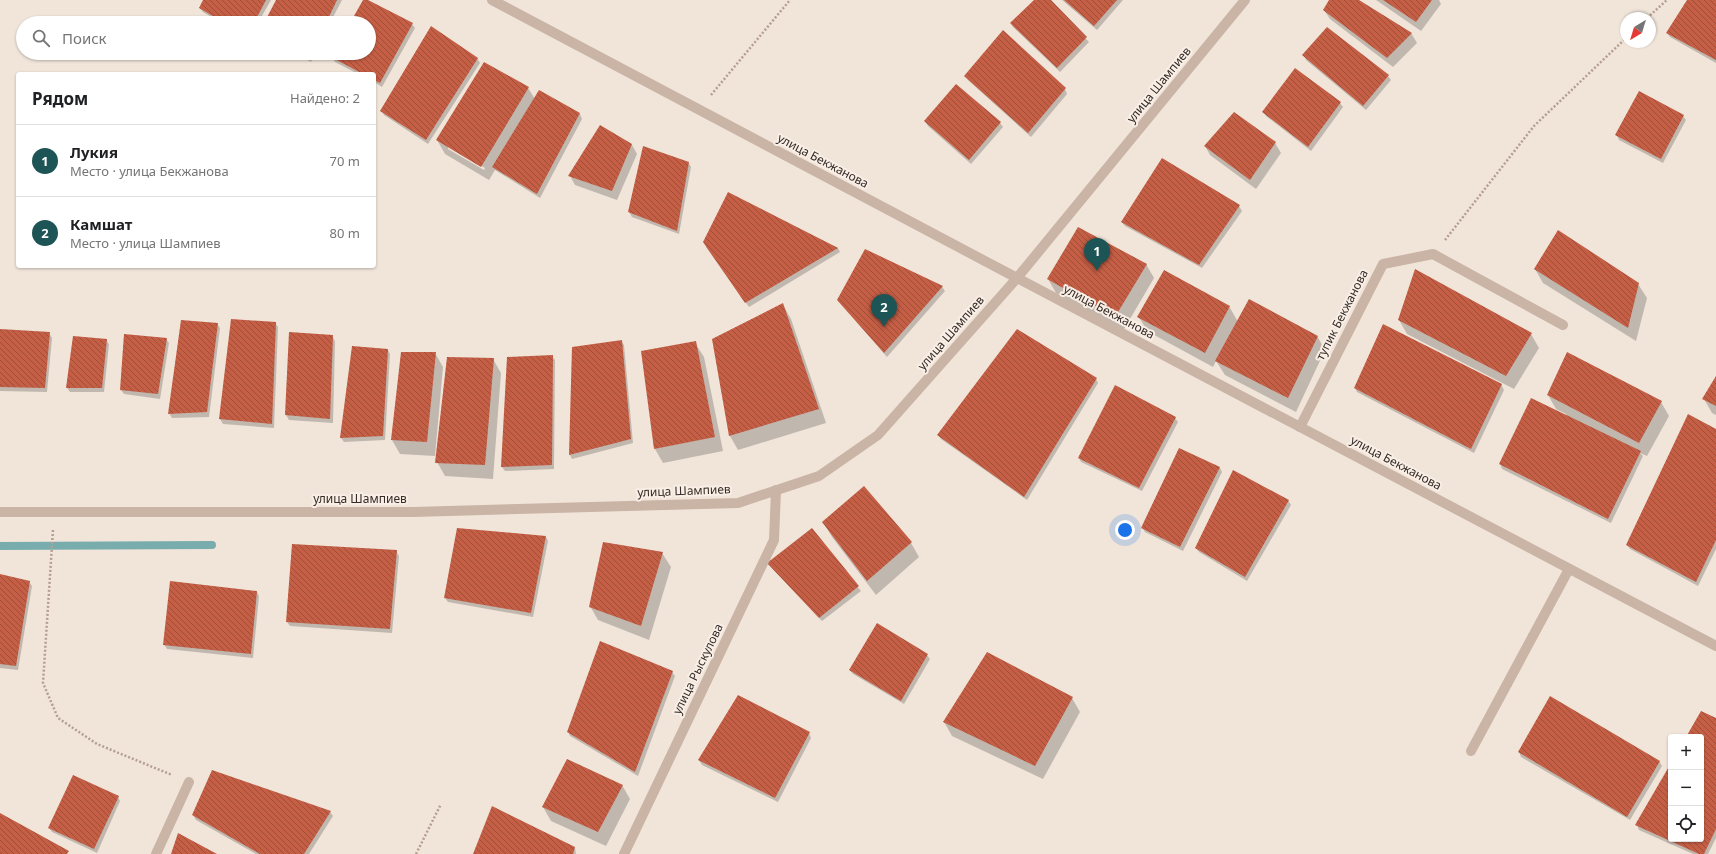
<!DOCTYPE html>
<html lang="ru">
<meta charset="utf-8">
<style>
:root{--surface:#fff;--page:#f6f6f6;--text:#202124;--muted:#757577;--line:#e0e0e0;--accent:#1d5455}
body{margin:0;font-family:"Noto Sans",sans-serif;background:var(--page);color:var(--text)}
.controls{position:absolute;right:12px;bottom:12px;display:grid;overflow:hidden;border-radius:4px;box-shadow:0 1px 3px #0004}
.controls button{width:36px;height:36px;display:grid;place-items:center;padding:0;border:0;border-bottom:1px solid var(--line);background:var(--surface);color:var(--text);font:20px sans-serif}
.compass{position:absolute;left:1620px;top:12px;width:36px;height:36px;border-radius:50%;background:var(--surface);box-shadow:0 1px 3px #0004;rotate:218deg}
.you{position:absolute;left:1125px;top:530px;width:14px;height:14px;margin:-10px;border:3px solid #fff;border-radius:50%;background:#1a73e8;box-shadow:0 0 0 6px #1a73e833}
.badge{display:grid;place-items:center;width:26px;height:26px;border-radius:50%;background:var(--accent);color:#fff;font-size:13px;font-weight:700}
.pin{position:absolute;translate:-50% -33px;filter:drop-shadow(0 1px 2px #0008)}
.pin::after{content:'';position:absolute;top:21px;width:14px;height:12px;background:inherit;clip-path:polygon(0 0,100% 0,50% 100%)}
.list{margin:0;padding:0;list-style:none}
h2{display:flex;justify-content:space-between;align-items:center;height:52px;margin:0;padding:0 16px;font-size:17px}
h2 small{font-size:13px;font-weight:400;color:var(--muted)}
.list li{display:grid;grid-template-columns:26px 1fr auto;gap:12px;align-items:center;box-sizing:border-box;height:72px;padding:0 16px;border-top:1px solid var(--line)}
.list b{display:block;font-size:15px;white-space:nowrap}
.list p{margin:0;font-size:13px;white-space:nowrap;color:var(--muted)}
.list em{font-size:13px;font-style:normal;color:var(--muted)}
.icon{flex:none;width:22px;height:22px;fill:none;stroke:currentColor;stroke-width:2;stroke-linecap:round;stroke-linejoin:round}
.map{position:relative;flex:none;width:1716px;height:854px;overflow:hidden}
.search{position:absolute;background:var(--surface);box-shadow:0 1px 3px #0004;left:16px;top:16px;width:360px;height:44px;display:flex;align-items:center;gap:10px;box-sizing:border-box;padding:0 14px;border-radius:22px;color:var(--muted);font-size:15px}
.panel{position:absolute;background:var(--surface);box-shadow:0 1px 3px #0004;left:16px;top:72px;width:360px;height:196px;border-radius:4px}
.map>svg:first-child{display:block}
</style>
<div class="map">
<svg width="1716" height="854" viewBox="0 0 1716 854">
<defs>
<pattern id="building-back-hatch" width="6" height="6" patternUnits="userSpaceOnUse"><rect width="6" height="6" fill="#c45e45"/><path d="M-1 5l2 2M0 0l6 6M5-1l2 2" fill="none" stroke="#a04e3a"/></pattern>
</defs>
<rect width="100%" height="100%" fill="#f1e5da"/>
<g fill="#0003" fill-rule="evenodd">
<polygon points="205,0 271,0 258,23 221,23 203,12 200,8"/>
<polygon points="277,0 342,0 330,23 265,23"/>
<polygon points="364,0 412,24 415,28 382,87 374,82 374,74 358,74 335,62 332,57 335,53 369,53 369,23 351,23"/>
<polygon points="1035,0 1050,0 1089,42 1060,72 1013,27 1011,23"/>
<polygon points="1062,0 1123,0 1097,30"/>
<polygon points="1330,0 1357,0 1411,33 1417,43 1393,67 1330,19 1324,10"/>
<polygon points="1376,0 1439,0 1441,4 1421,31"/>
<polygon points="1688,0 1716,0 1716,63 1670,37 1667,33"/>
<polygon points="294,53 315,53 311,62"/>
<polygon points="1304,55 1388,76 1391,80 1366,110 1306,60"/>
<polygon points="477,58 480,63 428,144 384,115 382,111"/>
<polygon points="965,76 1065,89 1067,94 1031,137 968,80"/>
<polygon points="957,85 1000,123 1003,127 971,164 928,126 925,121"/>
<path d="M528,88L535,99L539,92L580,114L582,119L540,198L495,170L489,180L445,154L437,140ZM448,146L485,168L484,170L448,149Z"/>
<polygon points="1340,103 1343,107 1311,151 1266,116 1264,112"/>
<polygon points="1683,116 1686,120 1663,163 1619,140 1617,135"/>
<polygon points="600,126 632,145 637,154 617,200 575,185 570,176"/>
<polygon points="1275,143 1281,153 1256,189 1210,155 1205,146"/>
<polygon points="1162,159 1239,206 1242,211 1202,268 1125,226 1122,222"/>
<polygon points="688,162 691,167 679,234 632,217 629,212"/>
<polygon points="729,194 838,248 840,252 749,307 706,247"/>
<polygon points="865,250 942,287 945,291 887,357 838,300"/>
<polygon points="1146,264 1154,278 1123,331 1056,293 1048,279"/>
<polygon points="1535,269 1638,284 1647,298 1636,341 1543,283"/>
<polygon points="783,305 791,319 826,423 738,450 730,436 713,340"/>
<polygon points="1229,306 1238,322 1317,336 1325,350 1296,412 1225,375 1216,361 1213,367 1147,331 1139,317"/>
<polygon points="1399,320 1531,334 1539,348 1514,389 1407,334"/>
<polygon points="275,323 278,327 274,428 223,424 220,419"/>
<polygon points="217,324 220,328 209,417 172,418 169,413"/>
<polygon points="0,330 49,333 52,338 47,392 0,391"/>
<polygon points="290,333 332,336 335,341 333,423 289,420 286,415"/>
<polygon points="166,339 169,343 160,399 124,394 121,390"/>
<polygon points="106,340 109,344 104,392 70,392 67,388"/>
<polygon points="621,341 624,345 633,443 572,459 570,455"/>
<polygon points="695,343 704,357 723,451 663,463 655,449"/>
<polygon points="353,347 388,350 390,354 385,440 344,442 341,438"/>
<polygon points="435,353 443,367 435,456 400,454 392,440"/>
<polygon points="552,356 555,360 554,469 505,471 502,467"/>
<polygon points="493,359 501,373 493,479 445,476 437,462"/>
<polygon points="1716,378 1716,415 1712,413 1704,399"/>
<polygon points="1096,379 1098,383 1027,500 941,439 938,435"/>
<polygon points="1501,384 1504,390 1474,453 1357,392 1355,388"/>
<polygon points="1548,395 1661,402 1669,416 1647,456 1640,453 1643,456 1611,523 1502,469 1500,464 1565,416 1566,414 1556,409"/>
<polygon points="1175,418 1178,422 1142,491 1081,462 1079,458"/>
<polygon points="1716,430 1716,549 1698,586 1630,549 1627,545"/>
<polygon points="1179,449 1220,468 1222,472 1183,551 1145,532 1142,527"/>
<polygon points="1288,500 1291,505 1247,581 1199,552 1196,548"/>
<polygon points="824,523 911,543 919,557 876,595 832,537"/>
<polygon points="811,529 861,591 822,621 768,563"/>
<polygon points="546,537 548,541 533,617 448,602 445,598"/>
<polygon points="396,551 399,556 392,633 290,626 287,622"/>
<polygon points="662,553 671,567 649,640 598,620 590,606"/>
<polygon points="0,575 29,582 32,586 18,670 0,668"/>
<polygon points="257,592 259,596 253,658 167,649 164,644"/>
<polygon points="927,655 930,659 904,704 853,674 850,670"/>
<polygon points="672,672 675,676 638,776 570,736 568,731"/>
<polygon points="1072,698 1080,712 1043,779 952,736 944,722"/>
<polygon points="1716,719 1716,838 1708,854 1693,854 1639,830 1637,825 1671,765 1671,839 1701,839 1701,737 1687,737"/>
<polygon points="809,733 811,738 778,802 702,765 699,760"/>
<polygon points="1519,752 1659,761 1662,766 1630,820 1521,757"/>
<polygon points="213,771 330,812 333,816 309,854 256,854 196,820 193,815"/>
<polygon points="622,785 630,799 606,846 551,821 543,807"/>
<polygon points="118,797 120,801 97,853 52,832 49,828"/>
<polygon points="575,848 576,854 475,854"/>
</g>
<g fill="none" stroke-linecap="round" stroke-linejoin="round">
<polyline stroke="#79adad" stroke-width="8" points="0,546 212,545"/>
</g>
<g fill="url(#building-back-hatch)">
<polygon points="203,0 266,0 254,23 225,23 199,8"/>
<polygon points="276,0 337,0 326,23 264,23"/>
<polygon points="363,0 368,0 413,23 380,83 374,80 374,74 363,74 331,57 333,53 369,53 369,23 350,23"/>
<polygon points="1034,0 1051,0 1087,37 1057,68 1010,23"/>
<polygon points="1064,0 1117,0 1094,26"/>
<polygon points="1329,0 1359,0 1412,33 1387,58 1323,10"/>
<polygon points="1383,0 1432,0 1416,22"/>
<polygon points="1687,0 1716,0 1716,60 1666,33"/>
<polygon points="431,26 478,58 426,140 380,111"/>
<polygon points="1327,27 1389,75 1363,106 1302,55"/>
<polygon points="1003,30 1066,88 1028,133 964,76"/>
<polygon points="299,53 311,53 309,58"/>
<polygon points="484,62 529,87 481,167 436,140"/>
<polygon points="1295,68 1341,102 1308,147 1262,112"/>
<polygon points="956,84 1001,122 969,160 924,121"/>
<polygon points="539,90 580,113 537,194 492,167"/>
<polygon points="1639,91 1684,115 1661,159 1615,135"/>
<polygon points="1234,112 1276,142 1250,180 1204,146"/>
<polygon points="600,125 632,144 612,191 568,176"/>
<polygon points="643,146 689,162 677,231 628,212"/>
<polygon points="1162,158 1240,205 1199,265 1121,222"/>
<polygon points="728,192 838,248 745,303 703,242"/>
<polygon points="1078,227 1147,264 1115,317 1047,279"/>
<polygon points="1558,230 1639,283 1628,328 1534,269"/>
<polygon points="865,249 943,286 884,353 837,300"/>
<polygon points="1415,269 1532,333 1506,376 1398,320"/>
<polygon points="1164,270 1230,306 1205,353 1137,317"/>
<polygon points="1249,299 1318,336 1288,398 1215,361"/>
<polygon points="783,303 819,409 729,436 712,339"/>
<polygon points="231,319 276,322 272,424 219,419"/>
<polygon points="181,320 218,323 207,412 168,414"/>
<polygon points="1383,324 1502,384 1471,449 1354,388"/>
<polygon points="0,329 50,332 45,388 0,387"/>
<polygon points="1017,329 1097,378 1024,497 937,435"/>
<polygon points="289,332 333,335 330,419 285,415"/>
<polygon points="124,334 167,338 158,394 120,390"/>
<polygon points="73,336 107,339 102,388 66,388"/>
<polygon points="622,340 631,439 569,455 572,347"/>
<polygon points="696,341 715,437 654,449 641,351"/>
<polygon points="352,346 388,349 383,436 340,438"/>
<polygon points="401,352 436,352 427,442 391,440"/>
<polygon points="1567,352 1662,401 1639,443 1547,395"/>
<polygon points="553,355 552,465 501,467 507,357"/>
<polygon points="447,357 494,358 485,465 435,463"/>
<polygon points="1716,376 1716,406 1702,399"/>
<polygon points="1115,385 1176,417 1139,488 1078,458"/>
<polygon points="1531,398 1641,451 1608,519 1499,464"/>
<polygon points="1688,414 1716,429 1716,540 1696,582 1626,545"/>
<polygon points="1179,448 1220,467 1180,547 1141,528"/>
<polygon points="1233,470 1289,500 1245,577 1195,548"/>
<polygon points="864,486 912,542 867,581 822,522"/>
<polygon points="457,528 546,536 531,613 444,598"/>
<polygon points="812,528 859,586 819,618 767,563"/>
<polygon points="603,542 663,552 641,626 589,607"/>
<polygon points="292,544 397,550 390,629 286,622"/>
<polygon points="0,574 30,581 16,666 0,664"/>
<polygon points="170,581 257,591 251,654 163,645"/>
<polygon points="877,623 928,654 901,701 849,670"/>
<polygon points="600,641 673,671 635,772 567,732"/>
<polygon points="987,652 1073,697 1035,766 943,722"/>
<polygon points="738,695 810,732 775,798 698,760"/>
<polygon points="1550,696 1660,761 1627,817 1518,752"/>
<polygon points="1701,711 1716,718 1716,829 1704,854 1699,854 1635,825 1671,763 1671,839 1701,839 1701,737 1686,737"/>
<polygon points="567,759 623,785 598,832 542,807"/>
<polygon points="212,770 331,811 304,854 260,854 192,815"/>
<polygon points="73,775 119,796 94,849 48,828"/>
<polygon points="492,806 575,847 573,854 473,854"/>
<polygon points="0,813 69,851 67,854 0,854"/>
<polygon points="178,833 217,854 171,854"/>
</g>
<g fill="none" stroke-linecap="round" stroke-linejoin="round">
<g stroke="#b49e90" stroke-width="2.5" stroke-dasharray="2 2" stroke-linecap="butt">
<polyline points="1647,18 1667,0"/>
<polyline points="711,95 790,0"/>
<polyline points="1445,240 1534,126 1626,38"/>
<polyline points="53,530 43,683 58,718 97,744 172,775"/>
<polyline points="416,854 441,804"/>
</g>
<g stroke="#c9b4a6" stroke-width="10">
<polyline points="492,0 1017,278 1716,646"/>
<polyline points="1300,427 1383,264 1433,254 1563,325"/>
<polyline points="0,512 413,512 738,503 819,476 878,435 1017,278 1245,0"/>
<polyline points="1471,751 1569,569"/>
<polyline points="156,854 189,782"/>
<polyline points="624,854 774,540 776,490"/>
</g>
</g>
<g text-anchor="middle" stroke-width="4" stroke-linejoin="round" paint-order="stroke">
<g font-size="12" fill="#352b27" stroke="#f9efe6">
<text transform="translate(1159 85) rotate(-51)" y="4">улица Шампиев</text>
<text transform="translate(823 161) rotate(28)" y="4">улица Бекжанова</text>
<text transform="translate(1109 312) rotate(28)" y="4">улица Бекжанова</text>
<text transform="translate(1342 315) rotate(-63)" y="4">тупик Бекжанова</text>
<text transform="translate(951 333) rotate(-49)" y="4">улица Шампиев</text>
<text transform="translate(1396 463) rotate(28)" y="4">улица Бекжанова</text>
<text transform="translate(684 491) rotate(-2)" y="4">улица Шампиев</text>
<text x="360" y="503">улица Шампиев</text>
<text transform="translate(698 669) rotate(-64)" y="4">улица Рыскулова</text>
</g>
</g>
</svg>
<div class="controls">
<button>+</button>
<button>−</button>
<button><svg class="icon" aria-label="locate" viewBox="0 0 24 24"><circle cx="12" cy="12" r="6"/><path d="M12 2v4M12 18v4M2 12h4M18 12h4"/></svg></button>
</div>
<svg class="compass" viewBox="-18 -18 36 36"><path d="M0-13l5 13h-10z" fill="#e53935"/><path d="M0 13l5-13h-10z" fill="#757577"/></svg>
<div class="you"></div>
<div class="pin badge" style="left:1097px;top:271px">1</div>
<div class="pin badge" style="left:884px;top:327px">2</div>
<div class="search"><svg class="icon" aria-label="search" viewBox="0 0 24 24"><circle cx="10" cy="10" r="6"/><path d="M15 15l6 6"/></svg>Поиск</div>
<section class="panel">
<h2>Рядом<small>Найдено: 2</small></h2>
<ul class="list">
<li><span class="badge">1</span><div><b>Лукия</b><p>Место · улица Бекжанова</p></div><em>70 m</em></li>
<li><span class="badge">2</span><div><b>Камшат</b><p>Место · улица Шампиев</p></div><em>80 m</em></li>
</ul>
</section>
</div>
